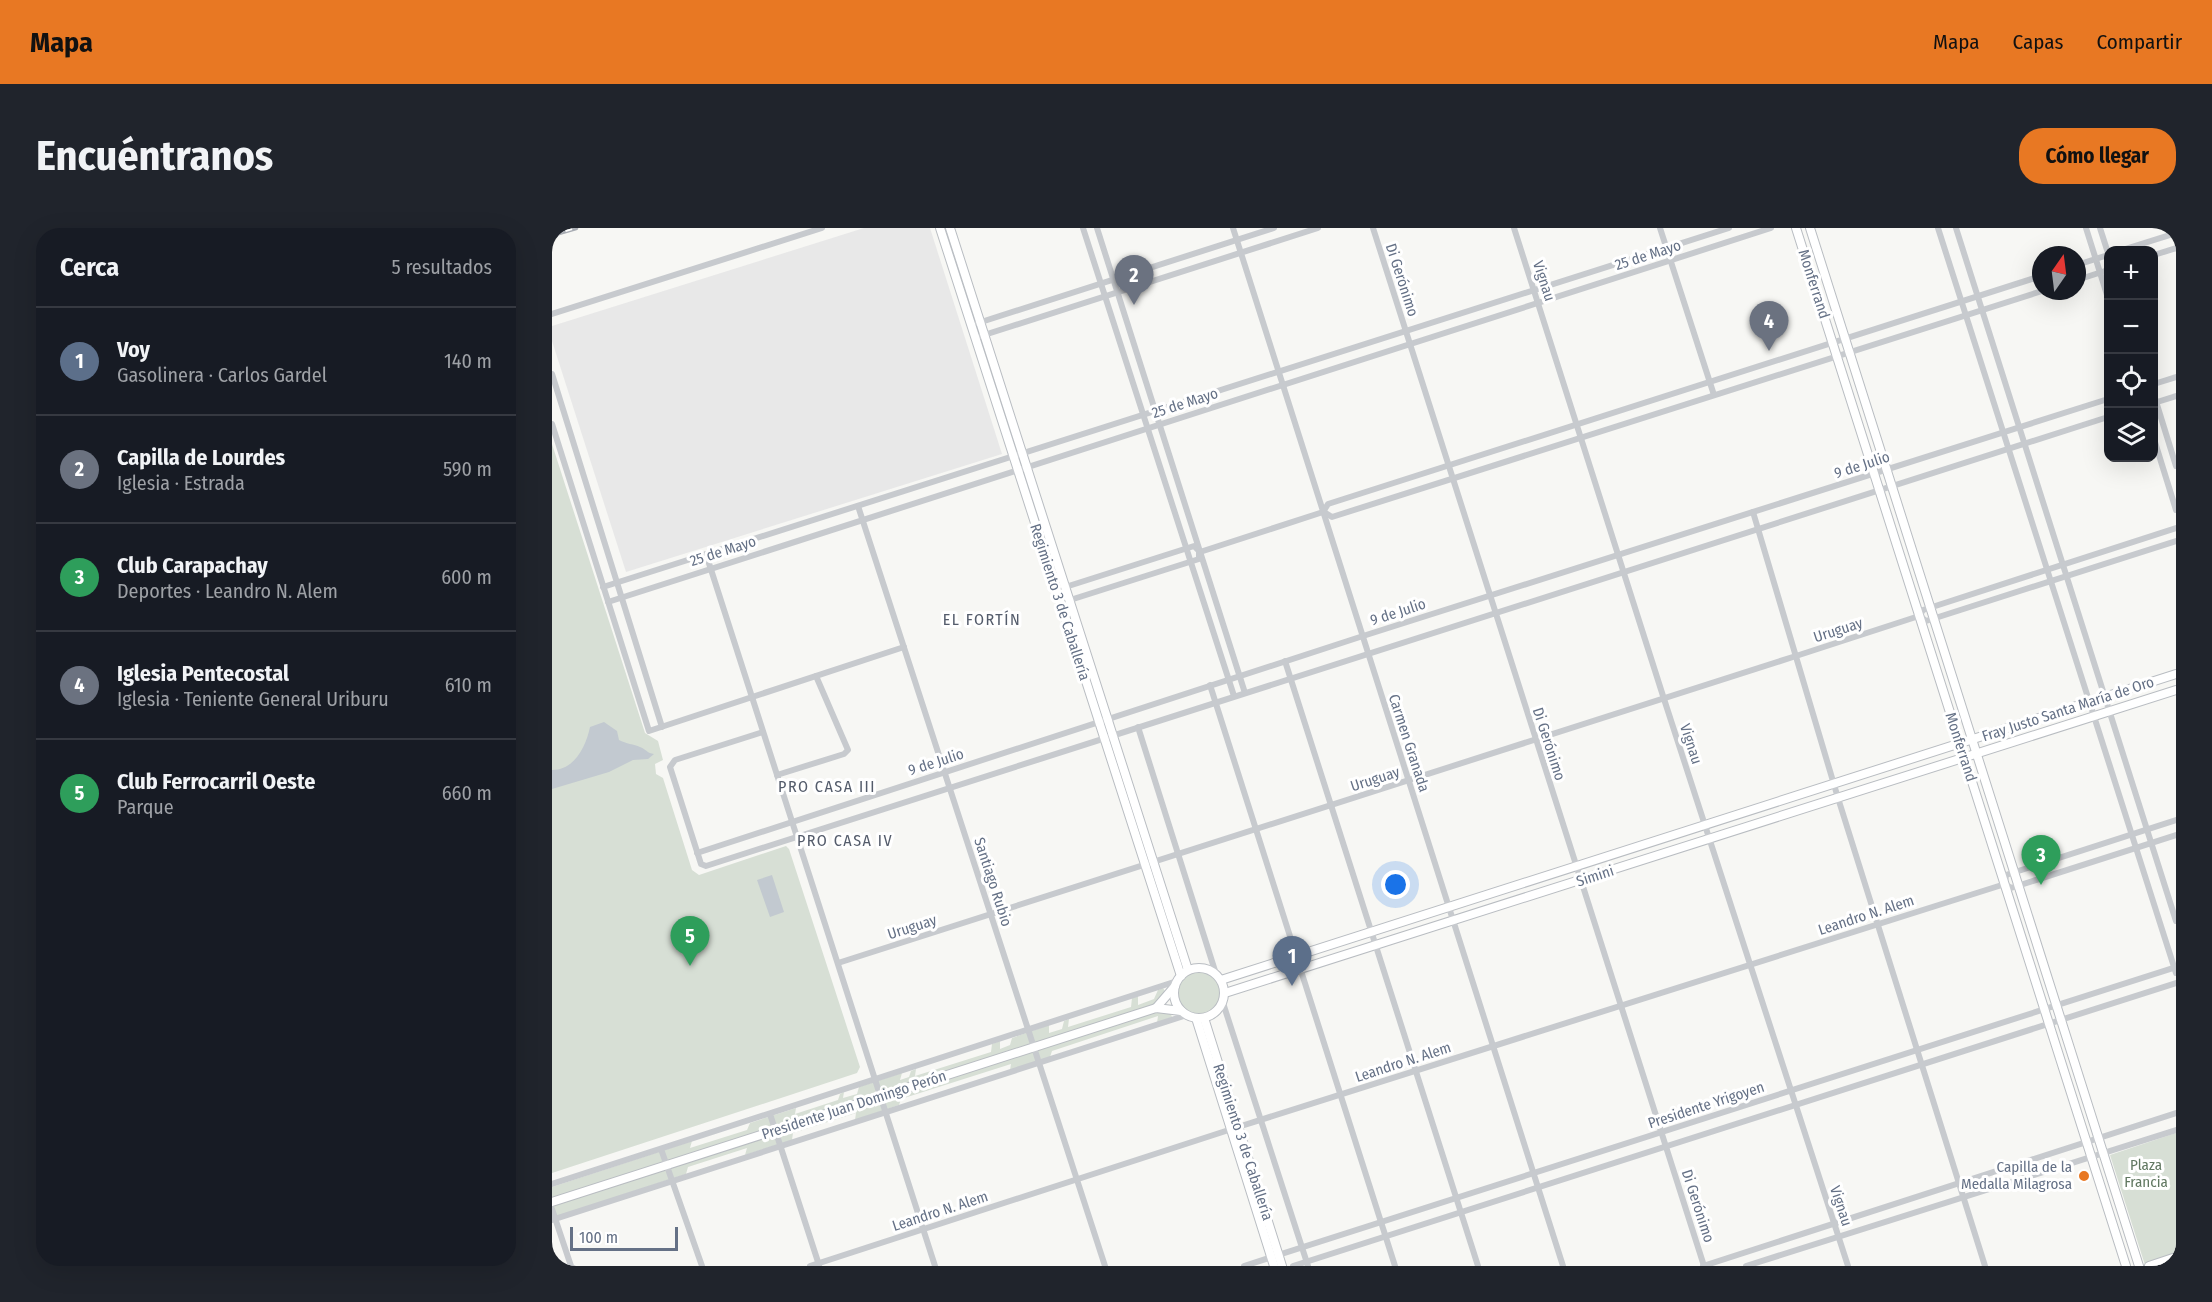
<!DOCTYPE html>
<html lang="es">
<meta charset="utf-8">
<style>
:root{--surface:#171b24;--page:#20242c;--text:#f1f3f6;--muted:#9ea1a6;--line:#363941;--accent:#e87823}
body{margin:0;font-family:"Fira Sans Condensed",sans-serif;background:var(--page);color:var(--text)}
.controls{position:absolute;right:18px;top:18px;display:grid;overflow:hidden;border-radius:12px;box-shadow:0 6px 24px #0002}
.controls button{width:54px;height:54px;display:grid;place-items:center;padding:0;border:0;border-bottom:2px solid var(--line);background:var(--surface);color:var(--text);font:30px sans-serif}
.compass{position:absolute;left:1480px;top:18px;width:54px;height:54px;border-radius:50%;background:var(--surface);box-shadow:0 6px 24px #0002;rotate:14deg}
.scale{position:absolute;left:18px;bottom:15px;width:108px;box-sizing:border-box;padding-left:6px;border:3px solid #657186;border-top:0;font-size:16px;line-height:21px;white-space:nowrap;color:#657186;-webkit-text-stroke:4px #fff;paint-order:stroke}
.you{position:absolute;left:844px;top:657px;width:21px;height:21px;margin:-15px;border:4px solid #fff;border-radius:50%;background:#1a73e8;box-shadow:0 0 0 9px #1a73e833}
.badge{display:grid;place-items:center;width:39px;height:39px;border-radius:50%;background:var(--accent);color:#fff;font-size:20px;font-weight:700}
.pin{position:absolute;translate:-50% -50px;filter:drop-shadow(0 2px 3px #0008)}
.pin::after{content:'';position:absolute;top:32px;width:21px;height:18px;background:inherit;clip-path:polygon(0 0,100% 0,50% 100%)}
.list{margin:0;padding:0;list-style:none}
h2{display:flex;justify-content:space-between;align-items:center;height:78px;margin:0;padding:0 24px;font-size:26px}
h2 small{font-size:20px;font-weight:400;color:var(--muted)}
.list li{display:grid;grid-template-columns:39px 1fr auto;gap:18px;align-items:center;box-sizing:border-box;height:108px;padding:0 24px;border-top:2px solid var(--line)}
.list b{display:block;font-size:22px;white-space:nowrap}
.list p{margin:0;font-size:20px;white-space:nowrap;color:var(--muted)}
.list em{font-size:20px;font-style:normal;color:var(--muted)}
.icon{flex:none;width:33px;height:33px;fill:none;stroke:currentColor;stroke-width:2;stroke-linecap:round;stroke-linejoin:round}
.map{position:relative;flex:none;width:1624px;height:1038px;overflow:hidden;border-radius:24px}
header{display:flex;align-items:center;gap:36px;box-sizing:border-box;height:84px;padding:0 30px;background:var(--accent);color:#111}
header strong{font-size:28px}
nav{display:flex;gap:33px;margin-inline-start:auto;font-size:21px}
.intro{display:flex;align-items:center;justify-content:space-between;box-sizing:border-box;height:144px;padding:0 36px}
h1{margin:0;font-size:42px}
.button{padding:15px 27px;border-radius:24px;background:var(--accent);color:#111;font-size:21px;font-weight:700}
main{display:flex;gap:36px;padding:0 36px}
aside{flex:1;background:var(--surface);border-radius:24px;box-shadow:0 6px 24px #0002}
.map>svg:first-child{display:block}
</style>
<header>
<strong>Mapa</strong>
<nav><a>Mapa</a><a>Capas</a><a>Compartir</a></nav>
</header>
<div class="intro"><h1>Encuéntranos</h1><a class="button">Cómo llegar</a></div>
<main>
<aside>
<h2>Cerca<small>5 resultados</small></h2>
<ul class="list">
<li><span class="badge" style="background:#5c6f8a">1</span><div><b>Voy</b><p>Gasolinera · Carlos Gardel</p></div><em>140 m</em></li>
<li><span class="badge" style="background:#6b7280">2</span><div><b>Capilla de Lourdes</b><p>Iglesia · Estrada</p></div><em>590 m</em></li>
<li><span class="badge" style="background:#2e9e5b">3</span><div><b>Club Carapachay</b><p>Deportes · Leandro N. Alem</p></div><em>600 m</em></li>
<li><span class="badge" style="background:#6b7280">4</span><div><b>Iglesia Pentecostal</b><p>Iglesia · Teniente General Uriburu</p></div><em>610 m</em></li>
<li><span class="badge" style="background:#2e9e5b">5</span><div><b>Club Ferrocarril Oeste</b><p>Parque</p></div><em>660 m</em></li>
</ul>
</aside>
<div class="map">
<svg width="1624" height="1038" viewBox="0 0 1624 1038">
<rect width="100%" height="100%" fill="#f7f7f4"/>
<polygon fill="#e8e8e8" points="312,0 378,0 450,226 74,344 0,113 0,98"/>
<g fill="#d7dfd5">
<polygon points="0,216 93,505 106,513 111,532 103,536 104,546 111,550 140,642 147,647 234,618 237,621 308,839 305,845 0,945"/>
<circle cx="647" cy="765" r="22"/>
<polygon points="611,760 614,765 603,777 0,971 0,959 140,913 138,920 195,902 198,895 244,880 243,886 286,872 288,866 292,864 291,870 305,866 307,859 350,845 348,852 357,849 359,843 364,841 363,848 439,824 440,816 448,813 448,821 458,817 460,810 497,797 497,805 510,801 512,793 517,791 516,799 579,779 580,770 586,768 586,777 602,771 606,762"/>
<polygon points="604,783 618,784 620,789 605,795 606,788 500,823 498,829 458,842 459,836 349,871 347,877 303,892 304,885 241,905 240,912 193,927 195,920 136,939 134,946 0,990 0,977"/>
<polygon points="1624,905 1624,1027 1593,1037 1558,927"/>
</g>
<g fill="#c2c9d0">
<path d="M52,494L65,503L67,512C74,516 82,516 88,519C95,522 95,525 102,526L96,531L81,532L57,544L0,561V542C23,542 34,518 38,499Z"/>
<polygon points="220,647 232,684 218,689 205,652"/>
</g>
<g fill="none" stroke-linecap="round" stroke-linejoin="round">
<g stroke="#b9bdc2" stroke-width="10">
<g id="secondary">
<polyline points="388,0 629,748"/>
<polyline points="398,0 636,742"/>
<polyline points="1244,0 1574,1038"/>
<polyline points="1258,0 1587,1038"/>
<circle cx="647" cy="765" r="25"/>
<polyline points="669,752 1624,446"/>
<polyline points="673,765 1624,462"/>
<polyline points="604,780 623,758"/>
<polyline points="644,790 722,1038"/>
<polyline points="652,790 730,1038"/>
<polyline points="0,974 604,780 629,783"/>
<polyline points="1597,1038 1624,1029"/>
</g>
</g>
<g stroke="#c7cace" stroke-width="6">
<polyline points="531,0 682,468"/>
<polyline points="545,0 693,465"/>
<polyline points="681,0 1011,1038"/>
<polyline points="821,0 1152,1038"/>
<polyline points="962,0 1112,471 1296,1038"/>
<polyline points="1108,0 1162,167"/>
<polyline points="1386,0 1624,745"/>
<polyline points="1404,0 1624,693"/>
<polyline points="1534,0 1556,70"/>
<polyline points="1548,0 1556,25"/>
<polyline points="1570,22 1624,5"/>
<polyline points="1602,27 1624,20"/>
<polyline points="1525,37 1556,27"/>
<polyline points="1525,52 1556,42"/>
<polyline points="0,86 270,0"/>
<polyline points="426,95 722,0"/>
<polyline points="429,108 766,0"/>
<polyline points="0,146 110,499"/>
<polyline points="1602,156 1624,149"/>
<polyline points="1602,167 1624,238"/>
<polyline points="1602,175 1624,168"/>
<polyline points="0,196 97,503 352,419"/>
<polyline points="1602,211 1624,282"/>
<polyline points="306,278 553,1038"/>
<polyline points="772,284 780,289 1490,63"/>
<polyline points="1201,284 1286,570 1433,1038"/>
<polyline points="648,324 771,284 776,276 1489,48"/>
<polyline points="154,326 383,1038"/>
<polyline points="51,359 1177,0"/>
<polyline points="504,362 642,318 647,323"/>
<polyline points="515,373 647,331 647,324"/>
<polyline points="56,374 1219,0"/>
<polyline points="1368,388 1374,393 1624,313"/>
<polyline points="733,433 926,1038"/>
<polyline points="658,457 843,1038"/>
<polyline points="586,499 664,746"/>
<polyline points="211,504 123,532 118,539 149,636 154,638 1556,189"/>
<polyline points="225,547 292,526 296,522 264,448"/>
<polyline points="145,625 811,408 1556,171"/>
<polyline points="1453,655 1454,647 1624,592"/>
<polyline points="286,735 1244,428 1367,388 1371,382 1624,300"/>
<polyline points="671,775 756,1038"/>
<polyline points="218,886 267,1037"/>
<polyline points="109,921 150,1038"/>
<polyline points="0,956 625,753"/>
<polyline points="0,981 19,1038"/>
<polyline points="0,992 635,787"/>
<polyline points="258,1038 686,899 1453,656 1459,660 1624,607"/>
<polyline points="692,1038 1624,739"/>
<polyline points="741,1038 1624,755"/>
<polyline points="1151,1038 1624,885"/>
<polyline points="1194,1038 1624,902"/>
</g>
<use href="#secondary" stroke="#fff" stroke-width="8"/>
<g stroke="#a7abb2" stroke-width="4.5">
<polyline id="rail" points="0,7 24,0"/>
</g>
<use href="#rail" stroke="#fff" stroke-width="2" stroke-dasharray="7" stroke-linecap="butt"/>
</g>
<circle fill="#e87823" stroke="#fff" stroke-width="2" cx="1532" cy="948" r="6"/>
<g text-anchor="middle" stroke-width="6" stroke-linejoin="round" paint-order="stroke">
<g font-size="15" fill="#657186" stroke="#fff">
<text transform="translate(1096 27) rotate(-18)" y="5">25 de Mayo</text>
<text transform="translate(850 52) rotate(72)" y="5">Di Gerónimo</text>
<text transform="translate(992 53) rotate(72)" y="5">Vignau</text>
<text transform="translate(1262 56) rotate(72)" y="5">Monferrand</text>
<text transform="translate(633 175) rotate(-18)" y="5">25 de Mayo</text>
<text transform="translate(1310 237) rotate(-18)" y="5">9 de Julio</text>
<text transform="translate(171 323) rotate(-18)" y="5">25 de Mayo</text>
<text transform="translate(508 374) rotate(72)" y="5">Regimiento 3 de Caballería</text>
<text transform="translate(846 384) rotate(-18)" y="5">9 de Julio</text>
<text transform="translate(1286 402) rotate(-18)" y="5">Uruguay</text>
<text transform="translate(1516 481) rotate(-18)" y="5">Fray Justo Santa María de Oro</text>
<text transform="translate(857 515) rotate(72)" y="5">Carmen Granada</text>
<text transform="translate(997 516) rotate(72)" y="5">Di Gerónimo</text>
<text transform="translate(1139 516) rotate(72)" y="5">Vignau</text>
<text transform="translate(1409 519) rotate(72)" y="5">Monferrand</text>
<text transform="translate(384 534) rotate(-18)" y="5">9 de Julio</text>
<text transform="translate(823 551) rotate(-18)" y="5">Uruguay</text>
<text transform="translate(1043 648) rotate(-18)" y="5">Simini</text>
<text transform="translate(441 654) rotate(72)" y="5">Santiago Rubio</text>
<text transform="translate(1314 687) rotate(-18)" y="5">Leandro N. Alem</text>
<text transform="translate(360 699) rotate(-18)" y="5">Uruguay</text>
<text transform="translate(851 834) rotate(-18)" y="5">Leandro N. Alem</text>
<text transform="translate(302 877) rotate(-18)" y="5">Presidente Juan Domingo Perón</text>
<text transform="translate(1154 877) rotate(-18)" y="5">Presidente Yrigoyen</text>
<text transform="translate(691 914) rotate(72)" y="5">Regimiento 3 de Caballería</text>
<text transform="translate(1146 978) rotate(72)" y="5">Di Gerónimo</text>
<text transform="translate(1289 978) rotate(72)" y="5">Vignau</text>
<text transform="translate(388 983) rotate(-18)" y="5">Leandro N. Alem</text>
</g>
<g font-size="15" fill="#617861" stroke="#fff">
<text x="1594" y="942">Plaza<tspan x="1594" dy="17">Francia</tspan></text>
</g>
<g font-size="15" fill="#657186" stroke="#fff" text-anchor="end">
<text x="1520" y="944">Capilla de la<tspan x="1520" dy="17">Medalla Milagrosa</tspan></text>
</g>
<g font-size="16" letter-spacing="1.5" fill="#545c6b" stroke="#fff">
<text x="430" y="397">EL FORTÍN</text>
<text x="275" y="564">PRO CASA III</text>
<text x="293" y="618">PRO CASA IV</text>
</g>
</g>
</svg>
<div class="controls">
<button>+</button>
<button>−</button>
<button><svg class="icon" aria-label="locate" viewBox="0 0 24 24"><circle cx="12" cy="12" r="6"/><path d="M12 2v4M12 18v4M2 12h4M18 12h4"/></svg></button>
<button><svg class="icon" aria-label="layers" viewBox="0 0 24 24"><path d="M12 4l9 5-9 5-9-5zM3 14l9 5 9-5"/></svg></button>
</div>
<svg class="compass" viewBox="-18 -18 36 36"><path d="M0-13l5 13h-10z" fill="#e53935"/><path d="M0 13l5-13h-10z" fill="#9ea1a6"/></svg>
<div class="scale">100 m</div>
<div class="you"></div>
<div class="pin badge" style="left:740px;top:758px;background:#5c6f8a">1</div>
<div class="pin badge" style="left:582px;top:77px;background:#6b7280">2</div>
<div class="pin badge" style="left:1489px;top:657px;background:#2e9e5b">3</div>
<div class="pin badge" style="left:1217px;top:123px;background:#6b7280">4</div>
<div class="pin badge" style="left:138px;top:738px;background:#2e9e5b">5</div>
</div>
</main>
